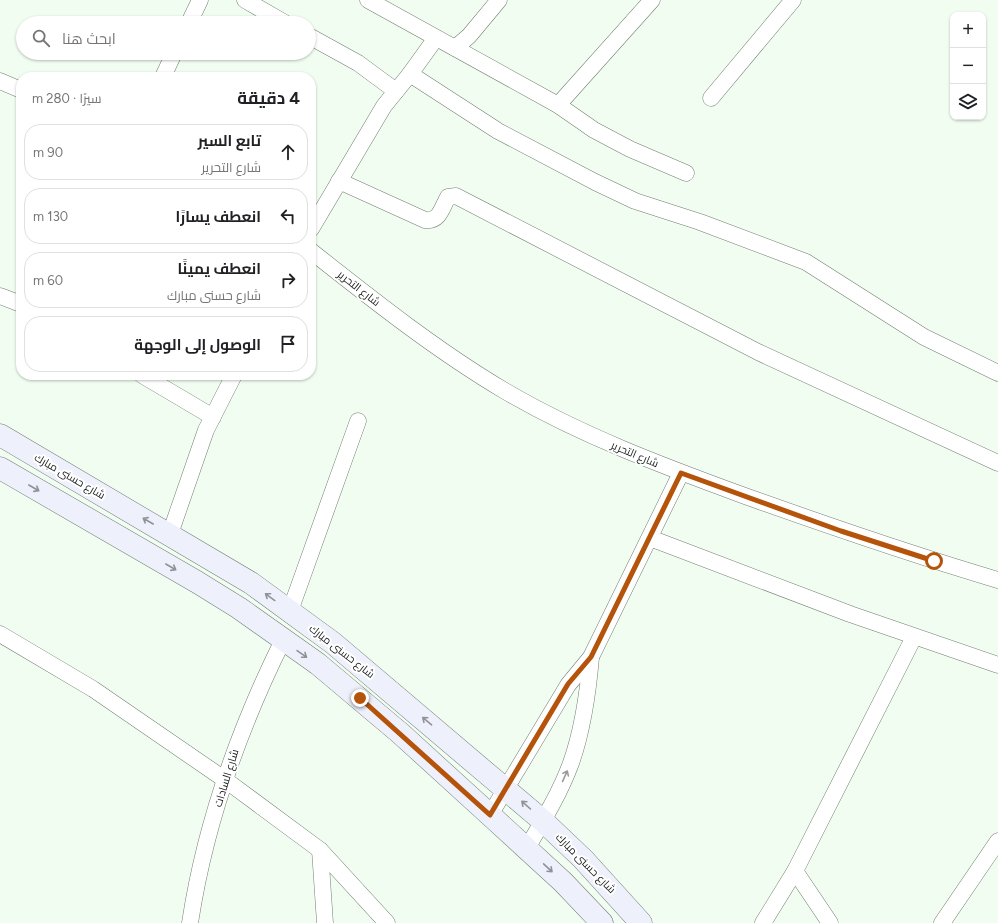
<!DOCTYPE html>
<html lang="ar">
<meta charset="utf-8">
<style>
:root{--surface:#fff;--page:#f6f6f6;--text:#202124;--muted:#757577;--line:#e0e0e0}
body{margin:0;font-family:Figtree,Cairo,sans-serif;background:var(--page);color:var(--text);direction:rtl}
.controls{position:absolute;right:12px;top:12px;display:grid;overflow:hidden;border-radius:8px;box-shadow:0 1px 3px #0004}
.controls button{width:36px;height:36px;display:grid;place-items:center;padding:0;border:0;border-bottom:1px solid var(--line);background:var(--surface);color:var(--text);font:20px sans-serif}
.stop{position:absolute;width:12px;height:12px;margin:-9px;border:3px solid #b45309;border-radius:50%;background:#fff}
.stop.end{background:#b45309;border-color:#fff;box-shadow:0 1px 4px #0008}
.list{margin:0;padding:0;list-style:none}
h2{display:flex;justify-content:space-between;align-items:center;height:52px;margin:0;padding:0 16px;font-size:17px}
h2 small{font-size:13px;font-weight:400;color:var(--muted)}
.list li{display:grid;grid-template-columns:26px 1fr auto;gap:12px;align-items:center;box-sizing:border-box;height:56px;margin:0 8px 8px;padding:0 8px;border:1px solid var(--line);border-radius:16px}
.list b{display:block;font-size:15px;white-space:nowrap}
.list p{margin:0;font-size:13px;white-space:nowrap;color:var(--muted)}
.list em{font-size:13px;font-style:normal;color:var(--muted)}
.icon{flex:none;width:22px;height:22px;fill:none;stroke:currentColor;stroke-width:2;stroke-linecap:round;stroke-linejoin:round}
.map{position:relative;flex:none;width:998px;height:923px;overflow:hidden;direction:ltr}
.search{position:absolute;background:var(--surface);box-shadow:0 1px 3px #0004;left:16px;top:16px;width:300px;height:44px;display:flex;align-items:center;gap:10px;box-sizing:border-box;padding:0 14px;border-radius:22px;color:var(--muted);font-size:15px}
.panel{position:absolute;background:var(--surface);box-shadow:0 1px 3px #0004;left:16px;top:72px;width:300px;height:308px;border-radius:16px;direction:rtl}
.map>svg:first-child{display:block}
</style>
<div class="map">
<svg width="998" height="923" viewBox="0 0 998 923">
<rect width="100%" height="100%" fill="#f2fdf2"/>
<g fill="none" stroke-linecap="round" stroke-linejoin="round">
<g stroke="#737d73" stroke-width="17">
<g id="minor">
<polyline points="245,0 285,23"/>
<polyline points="368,0 558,105 594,130 630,149 686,173"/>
<polyline points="189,23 200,0"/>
<polyline points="309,36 358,63 396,91"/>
<polyline points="455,48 469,36 499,0"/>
<polyline points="410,74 498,131 595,182 635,201 700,222 806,262 924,337 998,373"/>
<polyline points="163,77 174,53"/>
<polyline points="0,81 21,90"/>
<polyline points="711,98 793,0"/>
<polyline points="558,105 652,0"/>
<path d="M339,181L425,220C440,222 442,207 448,197L456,196L758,352L998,463"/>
<polyline points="311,229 384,106 410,74 436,38"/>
<path d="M311,251C373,300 436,350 505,391C580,435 663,466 745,496C829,526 913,555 998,580"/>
<polyline points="0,296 21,304"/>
<polyline points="142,375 213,417"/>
<polyline points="170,534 206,430 234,375"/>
<polyline points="650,538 850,614 998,665"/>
<polyline points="290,611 358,421"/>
<polyline points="0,634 93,689 224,779 320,850 387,923"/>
<polyline points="490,815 568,685 591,657 681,473"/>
<path d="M527,848C543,821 560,793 571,763C583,729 588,693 591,657"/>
<polyline points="320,850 325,923"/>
<path d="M190,923C205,824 239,729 283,640"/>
<polyline points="763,923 795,871"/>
<polyline points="830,923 795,871 914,637"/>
<polyline points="942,923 998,841"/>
</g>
</g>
<g stroke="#737d73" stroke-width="23">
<g id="secondary">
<polyline points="0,435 251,583 333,643 543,821 583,859 641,923"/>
<polyline points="0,468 197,582 239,608 318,664 400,733 490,815 563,882 602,923"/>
</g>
</g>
<use href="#minor" stroke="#fff" stroke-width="16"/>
<use href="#secondary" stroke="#eef1fc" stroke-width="22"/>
</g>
<defs><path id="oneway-shaft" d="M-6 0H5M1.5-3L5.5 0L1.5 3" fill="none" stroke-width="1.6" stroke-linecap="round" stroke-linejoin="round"/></defs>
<g stroke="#8f9297">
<use href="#oneway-shaft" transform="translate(34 488) rotate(30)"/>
<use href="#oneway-shaft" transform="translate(148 521) rotate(-150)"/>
<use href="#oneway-shaft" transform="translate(171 567) rotate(30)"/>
<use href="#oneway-shaft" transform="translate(270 597) rotate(-144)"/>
<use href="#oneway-shaft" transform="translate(302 654) rotate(35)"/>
<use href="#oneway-shaft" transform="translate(427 721) rotate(-140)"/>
<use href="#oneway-shaft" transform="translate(526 805) rotate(-138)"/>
<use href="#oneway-shaft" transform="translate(548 868) rotate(43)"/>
</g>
<use stroke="#989a98" href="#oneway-shaft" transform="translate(565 776) rotate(-66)"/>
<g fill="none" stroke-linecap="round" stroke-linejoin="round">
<polyline stroke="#b45309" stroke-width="5" points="360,698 490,815 568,684 591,657 681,473 841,531 934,561"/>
</g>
<g text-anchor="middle" stroke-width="4" stroke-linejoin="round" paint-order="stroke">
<g font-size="11" fill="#1a1e1b" stroke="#fff">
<text transform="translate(359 288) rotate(38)" y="4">شارع التحرير</text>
<text transform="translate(635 454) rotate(23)" y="4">شارع التحرير</text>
<text transform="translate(70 476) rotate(30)" y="4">شارع حسنى مبارك</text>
<text transform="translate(342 651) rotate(38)" y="4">شارع حسنى مبارك</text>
<text transform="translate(226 778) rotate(-73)" y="4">شارع السادات</text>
<text transform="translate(586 863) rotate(45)" y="4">شارع حسنى مبارك</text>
</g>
</g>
</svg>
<div class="controls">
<button>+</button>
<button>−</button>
<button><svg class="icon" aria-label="layers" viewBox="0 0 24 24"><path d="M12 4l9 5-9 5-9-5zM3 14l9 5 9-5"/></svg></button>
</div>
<div class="stop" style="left:934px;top:561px"></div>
<div class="stop end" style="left:360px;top:698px"></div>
<div class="search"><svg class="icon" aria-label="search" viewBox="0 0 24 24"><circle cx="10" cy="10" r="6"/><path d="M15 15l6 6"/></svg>ابحث هنا</div>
<section class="panel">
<h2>4 دقيقة<small>سيرًا · 280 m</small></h2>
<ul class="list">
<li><svg class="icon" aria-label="ahead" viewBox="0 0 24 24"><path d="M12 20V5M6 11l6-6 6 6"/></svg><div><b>تابع السير</b><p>شارع التحرير</p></div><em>90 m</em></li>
<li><svg class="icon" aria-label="left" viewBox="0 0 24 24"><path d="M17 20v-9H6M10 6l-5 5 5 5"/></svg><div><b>انعطف يسارًا</b></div><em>130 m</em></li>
<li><svg class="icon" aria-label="right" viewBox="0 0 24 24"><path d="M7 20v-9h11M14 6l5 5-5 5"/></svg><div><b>انعطف يمينًا</b><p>شارع حسنى مبارك</p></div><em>60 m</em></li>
<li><svg class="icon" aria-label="arrive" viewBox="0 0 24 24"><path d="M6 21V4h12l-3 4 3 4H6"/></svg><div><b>الوصول إلى الوجهة</b></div></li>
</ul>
</section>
</div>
